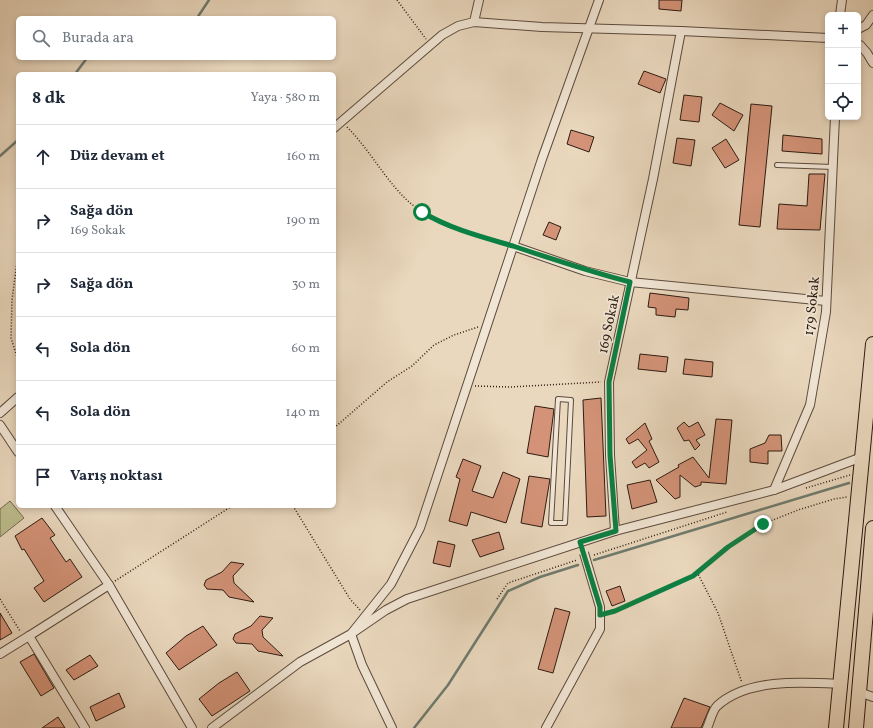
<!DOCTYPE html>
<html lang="tr">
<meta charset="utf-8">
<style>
:root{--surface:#fff;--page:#f6f6f7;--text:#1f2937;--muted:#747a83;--line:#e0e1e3}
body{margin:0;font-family:Vollkorn,serif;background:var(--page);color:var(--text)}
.controls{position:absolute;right:12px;top:12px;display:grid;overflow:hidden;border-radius:6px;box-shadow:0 2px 6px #0003}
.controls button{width:36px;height:36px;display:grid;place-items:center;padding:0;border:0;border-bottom:1px solid var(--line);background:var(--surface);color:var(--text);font:20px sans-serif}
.stop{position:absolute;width:12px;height:12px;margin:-9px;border:3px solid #0b8043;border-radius:50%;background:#fff}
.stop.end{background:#0b8043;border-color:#fff;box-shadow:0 1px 4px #0008}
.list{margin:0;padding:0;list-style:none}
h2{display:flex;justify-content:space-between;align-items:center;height:52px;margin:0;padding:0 16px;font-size:17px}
h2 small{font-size:13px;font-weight:400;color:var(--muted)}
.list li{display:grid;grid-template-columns:26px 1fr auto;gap:12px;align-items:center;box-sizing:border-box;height:64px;padding:0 16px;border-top:1px solid var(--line)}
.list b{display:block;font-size:15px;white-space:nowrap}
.list p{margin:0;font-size:13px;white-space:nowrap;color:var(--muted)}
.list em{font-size:13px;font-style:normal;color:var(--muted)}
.icon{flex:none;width:22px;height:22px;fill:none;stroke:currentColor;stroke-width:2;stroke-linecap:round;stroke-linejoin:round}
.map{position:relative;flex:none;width:873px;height:728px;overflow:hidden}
.search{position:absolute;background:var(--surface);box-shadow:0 2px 6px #0003;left:16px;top:16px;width:320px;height:44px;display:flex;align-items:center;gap:10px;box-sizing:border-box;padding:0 14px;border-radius:6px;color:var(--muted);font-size:15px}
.panel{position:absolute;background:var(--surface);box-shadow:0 2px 6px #0003;left:16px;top:72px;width:320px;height:436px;border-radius:6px}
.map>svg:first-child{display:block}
</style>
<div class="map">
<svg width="873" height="728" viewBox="0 0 873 728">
<rect width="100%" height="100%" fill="#ead8be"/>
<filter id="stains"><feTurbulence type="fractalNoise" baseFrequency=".005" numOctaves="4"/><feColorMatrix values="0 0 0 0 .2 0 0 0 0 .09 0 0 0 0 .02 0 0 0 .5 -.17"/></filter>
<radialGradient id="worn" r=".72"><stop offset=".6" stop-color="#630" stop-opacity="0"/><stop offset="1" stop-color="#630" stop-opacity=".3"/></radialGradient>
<polygon fill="#bdbd8d" stroke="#756c50" points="10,501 24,518 0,537 0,509"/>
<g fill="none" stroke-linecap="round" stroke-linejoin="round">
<g stroke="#6e7b6e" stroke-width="2.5">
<polyline points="197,18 209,0"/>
<polyline points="75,74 87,58"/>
<polyline points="0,156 18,140"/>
<polyline points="594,560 849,483"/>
<polyline points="414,728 448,685 508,591 540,577 578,565"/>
</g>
</g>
<g fill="#d49378" stroke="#2d1b12">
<polygon points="659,0 682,0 681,11 659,9"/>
<polygon points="644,71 666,79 660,93 638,84"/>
<polygon points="684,95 702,97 699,122 680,120"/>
<polygon points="720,103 743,115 734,131 712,115"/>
<polygon points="751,104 772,106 760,227 739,225"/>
<polygon points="571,130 594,137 589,152 567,144"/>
<polygon points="783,135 822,139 822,154 782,151"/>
<polygon points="677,138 695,140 691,166 673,163"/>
<polygon points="726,139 739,160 725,168 712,148"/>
<polygon points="809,174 825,174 820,230 777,229 779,204 807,206"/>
<polygon points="549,222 561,227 556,240 543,235"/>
<polygon points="650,293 689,298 688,310 676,309 675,317 656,315 656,308 648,307"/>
<polygon points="640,354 668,357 666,372 638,369"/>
<polygon points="685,359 713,362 712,377 683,374"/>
<polygon points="601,398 606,516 587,517 583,400"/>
<polygon points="535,406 554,409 548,457 527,453"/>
<polygon points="716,419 732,420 726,484 701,482 701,485 695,487 680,475 680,497 675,499 656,480 679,467 678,465 693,457 709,478"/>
<polygon points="684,422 689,427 698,422 705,435 696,440 700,445 695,450 689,440 684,441 677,428"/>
<polygon points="645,423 652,439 649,441 659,462 649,468 645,463 636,468 632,462 647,450 638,439 629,444 626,439"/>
<polygon points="769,435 781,435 782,451 768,451 768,464 750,462 750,449 765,443"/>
<polygon points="463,459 481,466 472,491 493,498 503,472 520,479 506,523 471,512 467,526 449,521 460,479 456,477"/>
<polygon points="529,476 550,479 542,527 521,523"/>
<polygon points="650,480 657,502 632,509 627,485"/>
<polygon points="42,518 55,535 50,538 66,562 70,559 82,577 44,602 34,588 44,581 24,549 22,550 15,536"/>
<polygon points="499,532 504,549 480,557 472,540"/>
<polygon points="438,541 455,545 450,567 433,563"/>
<polygon points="231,562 244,564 233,576 234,583 254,602 229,597 223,590 207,589 204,585 206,580 222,572"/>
<polygon points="620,586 625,601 612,606 606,591"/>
<polygon points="555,608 570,612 553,673 538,669"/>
<polygon points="0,613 12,633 0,640"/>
<polygon points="260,616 273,618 262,630 263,637 283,656 258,651 252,644 236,643 233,639 235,634 251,626"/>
<polygon points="203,626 217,645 179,670 166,653 186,636"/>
<polygon points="34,654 54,688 41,696 20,662"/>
<polygon points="90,655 98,666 74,680 66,670"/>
<polygon points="237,672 250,691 212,716 199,699 219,683"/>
<polygon points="119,693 125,707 96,721 90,707"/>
<polygon points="684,698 710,707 701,728 671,728"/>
<polygon points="58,717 65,728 42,728"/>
</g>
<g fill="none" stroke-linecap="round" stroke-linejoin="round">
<g stroke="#5c4a3d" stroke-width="6">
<g id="lane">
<polyline points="777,165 833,167"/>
<polygon points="558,399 571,400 565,523 551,523"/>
</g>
</g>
<g stroke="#5c4a3d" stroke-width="10">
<g id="street">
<polyline points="840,15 842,0"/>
<polyline points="474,22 479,0"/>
<polyline points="858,29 866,25 873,15"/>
<polyline points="860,45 867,53 873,63"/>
<polyline points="334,128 442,35 458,26 474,22 542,27 681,31 828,38"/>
<polyline points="513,246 585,271 630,282 826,301"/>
<polyline points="0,413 18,397"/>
<polyline points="0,425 18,452"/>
<polyline points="774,490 810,405 826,312 835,117"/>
<polyline points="55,506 109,585"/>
<polyline points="615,531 610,455 609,382 653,179 681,31"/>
<polyline points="29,636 109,585 192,728"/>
<polyline points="0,654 29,636 85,728"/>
<polyline points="859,692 873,697"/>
<polyline points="212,728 300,662 351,634 391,584 420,528 542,159 599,0"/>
<polyline points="392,728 362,665 351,634 386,610 407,599 615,531 774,490 862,457"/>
<polyline points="546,728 600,629 600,607 589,570"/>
<path d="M707,728C710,722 712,711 717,706C747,678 803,682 840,684"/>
</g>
</g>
<g stroke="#2d1b12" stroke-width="16">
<g id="highway">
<polyline points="836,728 873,344"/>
<polyline points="856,728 873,528"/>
</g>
</g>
<g stroke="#2d1b12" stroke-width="1.5" stroke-dasharray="1 2" stroke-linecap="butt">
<polyline points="397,0 426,39"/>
<path d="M347,127C370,150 385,180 409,202C436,225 472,234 506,244"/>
<polyline points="18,254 12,300 11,338 18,360"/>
<polyline points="475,386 510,387 601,382"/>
<polyline points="334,428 387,382 412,366 434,345 454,335 478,327"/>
<polyline points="806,488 850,475"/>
<polyline points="293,506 350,599 360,610"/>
<polyline points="594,555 727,512"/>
<polyline points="697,572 718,613 742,683"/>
<polyline points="115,581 232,506"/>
<polyline points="0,599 20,631"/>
<polyline points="497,599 508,583 577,560"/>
<polyline points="608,613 693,576 728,547 763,524 798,510 834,499 847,497"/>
</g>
<use href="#lane" stroke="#f1e6d5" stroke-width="4"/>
<use href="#street" stroke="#f1e6d5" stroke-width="8"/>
<use href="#highway" stroke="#ead8be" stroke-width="14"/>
<g stroke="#5c4a3d" stroke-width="10" stroke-linecap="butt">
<polyline id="street-bridge" points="584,553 589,570"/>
</g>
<use href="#street-bridge" stroke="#f1e6d5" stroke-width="8"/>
</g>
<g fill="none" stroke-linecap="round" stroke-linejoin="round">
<path stroke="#0b8043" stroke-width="5" d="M422,212C450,229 482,237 513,246C552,259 591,272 630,282L609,382L610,455L616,531L580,542L600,607V615L615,611L693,576L728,547L763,524"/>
</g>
<g text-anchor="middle" stroke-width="3.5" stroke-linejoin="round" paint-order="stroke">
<g font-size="14" fill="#2d1b12" stroke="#f1e6d5">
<text transform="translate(811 306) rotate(-84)" y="5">179 Sokak</text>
<text transform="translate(608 324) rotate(-78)" y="5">169 Sokak</text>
</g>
</g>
<rect width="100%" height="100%" filter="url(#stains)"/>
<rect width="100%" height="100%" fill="url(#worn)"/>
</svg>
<div class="controls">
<button>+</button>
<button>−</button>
<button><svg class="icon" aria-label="locate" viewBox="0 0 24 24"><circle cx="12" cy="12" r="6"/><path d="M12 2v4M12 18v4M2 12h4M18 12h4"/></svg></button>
</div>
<div class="stop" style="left:422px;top:212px"></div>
<div class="stop end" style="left:763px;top:524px"></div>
<div class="search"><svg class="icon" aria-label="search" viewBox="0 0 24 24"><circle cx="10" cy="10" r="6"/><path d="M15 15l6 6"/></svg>Burada ara</div>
<section class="panel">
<h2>8 dk<small>Yaya · 580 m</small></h2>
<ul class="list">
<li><svg class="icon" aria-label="ahead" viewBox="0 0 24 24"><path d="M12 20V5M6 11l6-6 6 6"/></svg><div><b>Düz devam et</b></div><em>160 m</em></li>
<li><svg class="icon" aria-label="right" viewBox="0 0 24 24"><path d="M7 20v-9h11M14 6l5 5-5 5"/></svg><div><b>Sağa dön</b><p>169 Sokak</p></div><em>190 m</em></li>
<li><svg class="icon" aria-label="right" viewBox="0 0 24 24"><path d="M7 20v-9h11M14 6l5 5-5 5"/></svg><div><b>Sağa dön</b></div><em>30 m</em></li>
<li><svg class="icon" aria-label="left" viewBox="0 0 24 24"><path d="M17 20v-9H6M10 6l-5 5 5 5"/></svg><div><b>Sola dön</b></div><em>60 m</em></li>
<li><svg class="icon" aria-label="left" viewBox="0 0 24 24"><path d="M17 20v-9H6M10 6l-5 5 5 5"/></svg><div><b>Sola dön</b></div><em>140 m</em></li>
<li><svg class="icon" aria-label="arrive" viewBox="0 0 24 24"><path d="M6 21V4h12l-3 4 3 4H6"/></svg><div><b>Varış noktası</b></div></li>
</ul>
</section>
</div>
